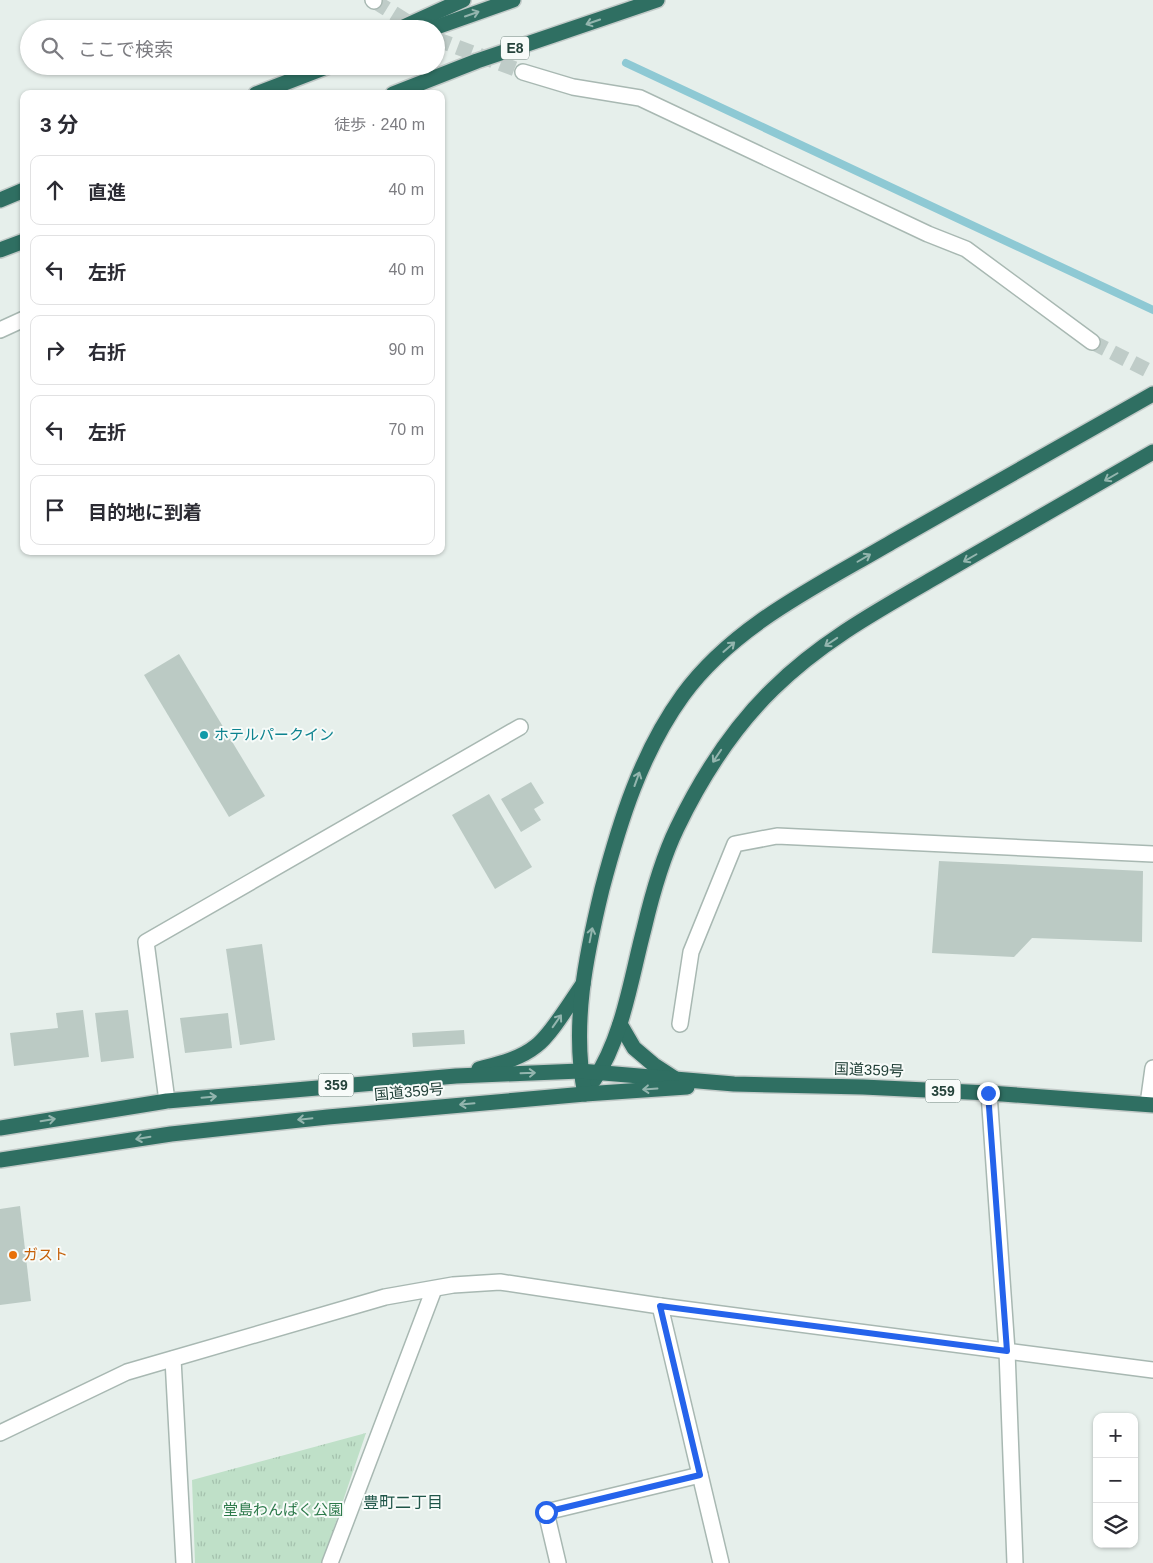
<!DOCTYPE html>
<html lang="ja">
<meta charset="utf-8">
<style>
:root{--surface:#fff;--page:#f2f2f3;--text:#2b2b33;--muted:#7c7c81;--line:#e1e1e2}
body{margin:0;font-family:Arial,"Noto Sans JP",sans-serif;background:var(--page);color:var(--text)}
.controls{position:absolute;right:15px;bottom:15px;display:grid;overflow:hidden;border-radius:10px;box-shadow:0 1px 4px #0004}
.controls button{width:45px;height:45px;display:grid;place-items:center;padding:0;border:0;border-bottom:1px solid var(--line);background:var(--surface);color:var(--text);font:25px sans-serif}
.stop{position:absolute;width:15px;height:15px;margin:-11px;border:4px solid #2563eb;border-radius:50%;background:#fff}
.stop.end{background:#2563eb;border-color:#fff;box-shadow:0 1px 5px #0008}
.list{margin:0;padding:0;list-style:none}
h2{display:flex;justify-content:space-between;align-items:center;height:65px;margin:0;padding:0 20px;font-size:21px}
h2 small{font-size:16px;font-weight:400;color:var(--muted)}
.list li{display:grid;grid-template-columns:32px 1fr auto;gap:15px;align-items:center;box-sizing:border-box;height:70px;margin:0 10px 10px;padding:0 10px;border:1px solid var(--line);border-radius:10px}
.list b{display:block;font-size:19px;white-space:nowrap}
.list em{font-size:16px;font-style:normal;color:var(--muted)}
.icon{flex:none;width:28px;height:28px;fill:none;stroke:currentColor;stroke-width:2;stroke-linecap:round;stroke-linejoin:round}
.map{position:relative;flex:none;width:1153px;height:1563px;overflow:hidden}
.search{position:absolute;background:var(--surface);box-shadow:0 1px 4px #0004;left:20px;top:20px;width:425px;height:55px;display:flex;align-items:center;gap:12px;box-sizing:border-box;padding:0 18px;border-radius:28px;color:var(--muted);font-size:19px}
.panel{position:absolute;background:var(--surface);box-shadow:0 1px 4px #0004;left:20px;top:90px;width:425px;height:465px;border-radius:10px}
.map>svg:first-child{display:block}
</style>
<div class="map">
<svg width="1153" height="1563" viewBox="0 0 1153 1563">
<defs>
<pattern id="park-tufts" width="24" height="20" patternUnits="userSpaceOnUse" patternTransform="scale(1.25)"><rect width="24" height="20" fill="#bfe0c8"/><path d="M3 7l-1-3M5 7V3M7 7l1-3M15 17l-1-3M17 17v-4M19 17l1-3" fill="none" stroke="#a4c1ad"/></pattern>
</defs>
<rect width="100%" height="100%" fill="#e6efeb"/>
<polygon fill="url(#park-tufts)" points="366,1433 322,1563 195,1563 192,1480"/>
<g fill="none" stroke-linecap="round" stroke-linejoin="round">
<polyline stroke="#8ec9d4" stroke-width="8" points="626,63 1153,310"/>
</g>
<g fill="#bbcac4">
<polygon points="179,654 265,796 229,817 144,675"/>
<polygon points="531,782 544,803 534,809 541,820 521,832 501,799"/>
<polygon points="489,794 532,867 495,889 452,815"/>
<polygon points="939,861 1143,871 1142,942 1032,938 1014,957 932,953"/>
<polygon points="262,944 275,1040 240,1045 226,949"/>
<polygon points="83,1010 89,1057 14,1066 10,1033 58,1028 56,1013"/>
<polygon points="128,1010 134,1058 101,1062 95,1013"/>
<polygon points="228,1013 232,1048 185,1053 180,1018"/>
<polygon points="464,1030 465,1044 413,1047 412,1033"/>
<polygon points="20,1206 31,1301 0,1305 0,1209"/>
</g>
<g fill="none" stroke-linecap="round" stroke-linejoin="round">
<g stroke="#bfccc8" stroke-width="15" stroke-dasharray="15 8" stroke-linecap="butt">
<polyline points="374,1 419,29"/>
<polyline points="436,39 523,72"/>
<polyline points="1092,342 1153,373"/>
</g>
<g stroke="#a8b8b2" stroke-width="18">
<g id="minor">
<polyline points="373,0 374,1"/>
<polyline points="523,72 573,87 640,98 928,234 966,249 1092,342"/>
<polyline points="0,330 24,319"/>
<polyline points="680,1024 691,952 735,844 777,836 1153,854"/>
<polyline points="989,1093 1007,1351 1015,1563"/>
<polyline points="167,1101 146,942 520,727"/>
<polyline points="1148,1104 1153,1068"/>
<polyline points="660,1306 721,1563"/>
<polyline points="173,1359 184,1563"/>
<polyline points="0,1433 127,1372 385,1297 453,1285 500,1282 660,1306 1153,1370"/>
<polyline points="330,1563 434,1289"/>
<polyline points="558,1563 546,1512 700,1475"/>
</g>
</g>
<g stroke="#c2cac8" stroke-width="18">
<g id="highway">
<polyline points="399,29 463,0"/>
<polyline points="431,29 513,0"/>
<polyline points="256,94 329,66"/>
<polyline points="393,94 477,61 657,0"/>
<polyline points="0,200 24,190"/>
<polyline points="0,250 24,241"/>
<polyline points="620,1024 634,1048 654,1065 674,1078"/>
<path d="M479,1069C498,1064 520,1059 536,1046C551,1035 571,1001 583,984"/>
<path d="M594,1080C623,1037 631,978 644,929C652,895 662,859 677,828C702,776 732,729 773,689C821,641 882,608 941,574C1012,533 1082,493 1153,452"/>
<path d="M585,1094C571,1026 586,955 602,889C620,821 641,753 683,695C734,625 819,585 892,542C979,492 1066,443 1153,394"/>
<polyline points="0,1128 167,1101 456,1076 580,1071 734,1084 863,1087 989,1093 1153,1105"/>
<polyline points="0,1160 171,1134 328,1117 585,1094 687,1087"/>
</g>
</g>
<use href="#minor" stroke="#fff" stroke-width="15"/>
<use href="#highway" stroke="#2f6f62" stroke-width="15"/>
</g>
<defs><path id="oneway-shaft" d="M-6 0H5M1.5-3L5.5 0L1.5 3" fill="none" stroke-width="1.6" stroke-linecap="round" stroke-linejoin="round" transform="scale(1.25)"/></defs>
<g stroke="#93b5ae">
<use href="#oneway-shaft" transform="translate(472 14) rotate(-19)"/>
<use href="#oneway-shaft" transform="translate(593 22) rotate(161)"/>
<use href="#oneway-shaft" transform="translate(1111 477) rotate(150)"/>
<use href="#oneway-shaft" transform="translate(864 558) rotate(-30)"/>
<use href="#oneway-shaft" transform="translate(970 558) rotate(150)"/>
<use href="#oneway-shaft" transform="translate(831 642) rotate(146)"/>
<use href="#oneway-shaft" transform="translate(729 647) rotate(-41)"/>
<use href="#oneway-shaft" transform="translate(717 756) rotate(124)"/>
<use href="#oneway-shaft" transform="translate(637 779) rotate(-70)"/>
<use href="#oneway-shaft" transform="translate(591 935) rotate(-79)"/>
<use href="#oneway-shaft" transform="translate(557 1021) rotate(-55)"/>
<use href="#oneway-shaft" transform="translate(528 1073) rotate(-2)"/>
<use href="#oneway-shaft" transform="translate(650 1089) rotate(176)"/>
<use href="#oneway-shaft" transform="translate(209 1097) rotate(-5)"/>
<use href="#oneway-shaft" transform="translate(467 1104) rotate(175)"/>
<use href="#oneway-shaft" transform="translate(305 1119) rotate(174)"/>
<use href="#oneway-shaft" transform="translate(48 1120) rotate(-9)"/>
<use href="#oneway-shaft" transform="translate(143 1138) rotate(171)"/>
</g>
<g fill="none" stroke-linecap="round" stroke-linejoin="round">
<polyline stroke="#2563eb" stroke-width="6" points="546,1512 700,1475 660,1306 1007,1351 988,1093"/>
</g>
<circle fill="#0f9aa8" stroke="#f7fbf9" stroke-width="2" cx="204" cy="735" r="5"/>
<circle fill="#e8710a" stroke="#f7fbf9" stroke-width="2" cx="13" cy="1255" r="5"/>
<g text-anchor="middle" stroke-width="4" stroke-linejoin="round" paint-order="stroke">
<g fill="#f7fbf9" stroke="#637a73" stroke-width="1">
<rect x="501" y="36.5" width="28" height="23" rx="4"/>
<rect x="318.5" y="1073.5" width="35" height="23" rx="4"/>
<rect x="925.5" y="1079.5" width="35" height="23" rx="4"/>
</g>
<g font-size="14" font-weight="bold" fill="#24423a">
<text x="515" y="53">E8</text>
<text x="336" y="1090">359</text>
<text x="943" y="1096">359</text>
</g>
<g font-size="15" fill="#0d838f" stroke="#f7fbf9" text-anchor="start">
<text x="214" y="740">ホテルパークイン</text>
</g>
<g font-size="15" fill="#24423a" stroke="#f7fbf9">
<text transform="translate(869 1070) rotate(2)" y="5">国道359号</text>
<text transform="translate(409 1092) rotate(-5)" y="5">国道359号</text>
</g>
<g font-size="15" fill="#c56008" stroke="#f7fbf9" text-anchor="start">
<text x="23" y="1260">ガスト</text>
</g>
<g font-size="15" fill="#2d7a4b" stroke="#f7fbf9">
<text x="283" y="1515">堂島わんぱく公園</text>
</g>
<g font-size="16" fill="#1f5548" stroke="#f7fbf9">
<text x="403" y="1508">豊町二丁目</text>
</g>
</g>
</svg>
<div class="controls">
<button>+</button>
<button>−</button>
<button><svg class="icon" aria-label="layers" viewBox="0 0 24 24"><path d="M12 4l9 5-9 5-9-5zM3 14l9 5 9-5"/></svg></button>
</div>
<div class="stop" style="left:546px;top:1512px"></div>
<div class="stop end" style="left:988px;top:1093px"></div>
<div class="search"><svg class="icon" aria-label="search" viewBox="0 0 24 24"><circle cx="10" cy="10" r="6"/><path d="M15 15l6 6"/></svg>ここで検索</div>
<section class="panel">
<h2>3 分<small>徒歩 · 240 m</small></h2>
<ul class="list">
<li><svg class="icon" aria-label="ahead" viewBox="0 0 24 24"><path d="M12 20V5M6 11l6-6 6 6"/></svg><div><b>直進</b></div><em>40 m</em></li>
<li><svg class="icon" aria-label="left" viewBox="0 0 24 24"><path d="M17 20v-9H6M10 6l-5 5 5 5"/></svg><div><b>左折</b></div><em>40 m</em></li>
<li><svg class="icon" aria-label="right" viewBox="0 0 24 24"><path d="M7 20v-9h11M14 6l5 5-5 5"/></svg><div><b>右折</b></div><em>90 m</em></li>
<li><svg class="icon" aria-label="left" viewBox="0 0 24 24"><path d="M17 20v-9H6M10 6l-5 5 5 5"/></svg><div><b>左折</b></div><em>70 m</em></li>
<li><svg class="icon" aria-label="arrive" viewBox="0 0 24 24"><path d="M6 21V4h12l-3 4 3 4H6"/></svg><div><b>目的地に到着</b></div></li>
</ul>
</section>
</div>
